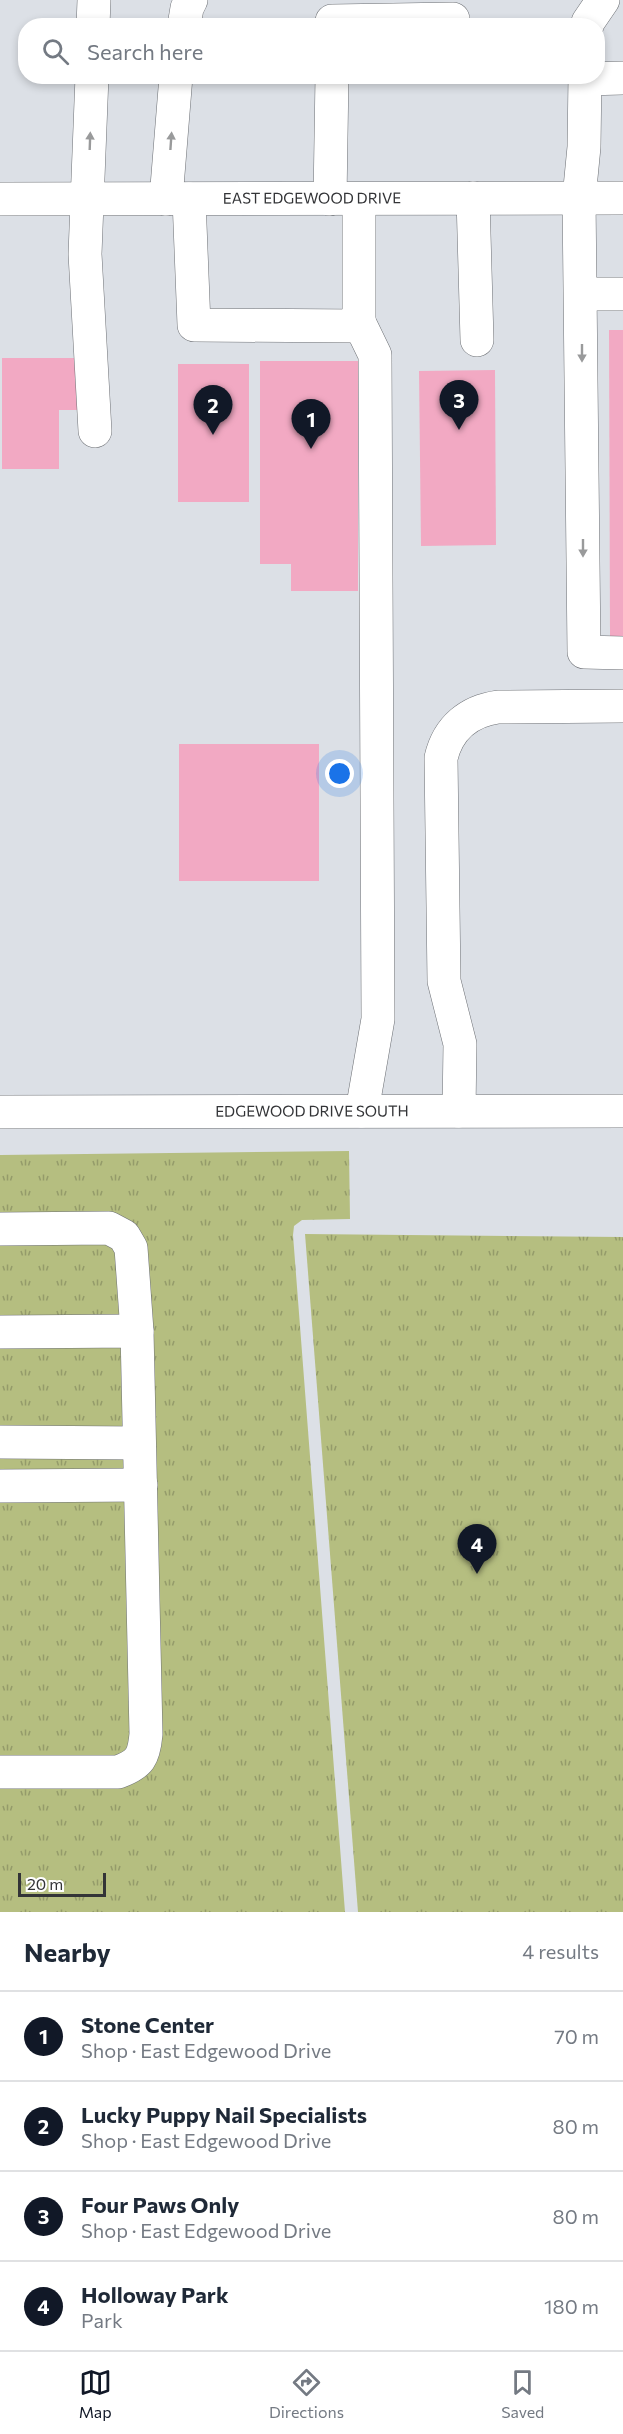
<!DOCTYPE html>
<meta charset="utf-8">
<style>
:root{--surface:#fff;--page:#f6f6f7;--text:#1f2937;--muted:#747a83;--line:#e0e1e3;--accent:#111827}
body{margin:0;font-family:Commissioner,sans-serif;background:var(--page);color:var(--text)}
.scale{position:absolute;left:18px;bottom:15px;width:88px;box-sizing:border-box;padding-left:6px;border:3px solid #333437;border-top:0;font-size:16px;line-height:21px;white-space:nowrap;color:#333437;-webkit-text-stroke:4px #fff;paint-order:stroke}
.you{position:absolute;left:340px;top:774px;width:21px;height:21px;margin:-15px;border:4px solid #fff;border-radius:50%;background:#1a73e8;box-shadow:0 0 0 9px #1a73e833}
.badge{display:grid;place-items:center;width:39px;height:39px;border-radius:50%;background:var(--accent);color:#fff;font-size:20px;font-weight:700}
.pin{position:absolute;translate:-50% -50px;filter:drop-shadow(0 2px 3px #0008)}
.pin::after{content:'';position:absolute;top:32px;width:21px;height:18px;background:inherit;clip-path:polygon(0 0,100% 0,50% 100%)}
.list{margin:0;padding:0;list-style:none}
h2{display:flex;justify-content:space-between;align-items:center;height:78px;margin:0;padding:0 24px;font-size:26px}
h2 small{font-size:20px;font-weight:400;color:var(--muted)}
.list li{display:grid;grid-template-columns:39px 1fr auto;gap:18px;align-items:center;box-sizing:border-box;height:90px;padding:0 24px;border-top:2px solid var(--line)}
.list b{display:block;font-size:22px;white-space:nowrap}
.list p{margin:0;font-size:20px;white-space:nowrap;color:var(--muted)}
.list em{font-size:20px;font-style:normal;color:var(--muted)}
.icon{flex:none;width:33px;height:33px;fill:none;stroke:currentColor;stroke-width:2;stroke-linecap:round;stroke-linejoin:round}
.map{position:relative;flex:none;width:623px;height:1912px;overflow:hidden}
.search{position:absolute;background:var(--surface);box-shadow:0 3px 9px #0003;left:18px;right:18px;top:18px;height:66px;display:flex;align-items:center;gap:15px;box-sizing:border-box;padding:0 21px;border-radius:24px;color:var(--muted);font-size:22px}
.sheet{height:438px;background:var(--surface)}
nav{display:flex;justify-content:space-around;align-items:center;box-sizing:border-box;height:84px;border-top:2px solid var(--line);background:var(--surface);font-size:16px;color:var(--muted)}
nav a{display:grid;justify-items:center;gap:3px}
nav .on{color:var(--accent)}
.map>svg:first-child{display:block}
</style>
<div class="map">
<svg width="623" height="1912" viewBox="0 0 623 1912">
<defs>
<pattern id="grass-tufts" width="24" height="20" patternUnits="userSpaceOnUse" patternTransform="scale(1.5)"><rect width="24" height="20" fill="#b5be80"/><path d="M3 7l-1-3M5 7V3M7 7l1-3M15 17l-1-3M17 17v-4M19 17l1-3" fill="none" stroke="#949b6a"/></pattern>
</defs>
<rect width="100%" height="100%" fill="#dce0e6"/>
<g fill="url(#grass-tufts)">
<polygon points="349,1151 350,1219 302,1220 294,1226 293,1235 345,1912 0,1912 0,1155"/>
<polygon points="305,1234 623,1237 623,1912 358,1912"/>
</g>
<g fill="#f2a9c3">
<polygon points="609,330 623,330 623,636 610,636"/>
<polygon points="2,358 87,358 87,410 59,410 59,469 2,469"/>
<polygon points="260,361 358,361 358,591 291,591 291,564 260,564"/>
<rect x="178" y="364" width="71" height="138"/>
<polygon points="495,370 496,545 421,546 419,371"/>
<rect x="179" y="744" width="140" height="137"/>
</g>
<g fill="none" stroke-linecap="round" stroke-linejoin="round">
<g stroke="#6d7075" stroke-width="34">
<g id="minor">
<polyline points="93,26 94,0"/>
<polyline points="184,26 187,8 191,0"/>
<polyline points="332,26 332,21 453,19"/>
<polyline points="587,26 588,22 603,0"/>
<polyline points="92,76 85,254 95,431"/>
<polyline points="585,76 584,147 579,198 584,652 623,653"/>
<polyline points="585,79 623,78"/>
<polyline points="473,198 477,340"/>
<polyline points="166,199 176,76"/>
<polyline points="189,199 194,325 359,326 359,199"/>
<polyline points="330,199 332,76"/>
<polyline points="581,294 623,294"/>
<polyline points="359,322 375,355 378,1019 362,1111"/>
<path d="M459,1111L460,1044L444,981L441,758C448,728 469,711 498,707L623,706"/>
<path id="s1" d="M0,1112L623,1111"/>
<polyline points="0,1229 109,1228 124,1236 131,1248 137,1331"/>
<path d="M0,1332L137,1331L146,1734C144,1757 140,1764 118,1772H0"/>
<polyline points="0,1442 139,1443"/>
<polyline points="0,1486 141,1485"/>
</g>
</g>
<g stroke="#6d7075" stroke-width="34">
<g id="major">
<path id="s2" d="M0,199L623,198"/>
</g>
</g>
<use href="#minor" stroke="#fff" stroke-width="33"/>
<use href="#major" stroke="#fff" stroke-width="33"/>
</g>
<defs><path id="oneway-solid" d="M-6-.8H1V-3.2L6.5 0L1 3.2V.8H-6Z" transform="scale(1.5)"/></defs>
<g fill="#999a9b">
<use href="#oneway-solid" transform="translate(90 141) rotate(-88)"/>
<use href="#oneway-solid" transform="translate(171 141) rotate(-86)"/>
<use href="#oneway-solid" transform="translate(582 353) rotate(90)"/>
<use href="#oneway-solid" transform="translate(583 548) rotate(90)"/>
</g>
<g text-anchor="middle" stroke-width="5" stroke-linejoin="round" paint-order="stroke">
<g font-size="15" fill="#333437" stroke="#fff">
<text dy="5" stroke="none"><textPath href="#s2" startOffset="312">EAST EDGEWOOD DRIVE</textPath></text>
<text dy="5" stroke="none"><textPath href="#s1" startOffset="312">EDGEWOOD DRIVE SOUTH</textPath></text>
</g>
</g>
</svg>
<div class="scale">20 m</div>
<div class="you"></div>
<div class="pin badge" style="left:311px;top:449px">1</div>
<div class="pin badge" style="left:213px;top:435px">2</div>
<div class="pin badge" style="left:459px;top:430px">3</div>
<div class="pin badge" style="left:477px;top:1574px">4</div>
<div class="search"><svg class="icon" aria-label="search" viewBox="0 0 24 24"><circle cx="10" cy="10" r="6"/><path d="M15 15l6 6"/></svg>Search here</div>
</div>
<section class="sheet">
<h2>Nearby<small>4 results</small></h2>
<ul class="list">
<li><span class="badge">1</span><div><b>Stone Center</b><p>Shop · East Edgewood Drive</p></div><em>70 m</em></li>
<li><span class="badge">2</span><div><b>Lucky Puppy Nail Specialists</b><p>Shop · East Edgewood Drive</p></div><em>80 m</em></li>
<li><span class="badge">3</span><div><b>Four Paws Only</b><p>Shop · East Edgewood Drive</p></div><em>80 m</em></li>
<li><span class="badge">4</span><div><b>Holloway Park</b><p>Park</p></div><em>180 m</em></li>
</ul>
</section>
<nav>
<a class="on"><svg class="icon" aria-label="map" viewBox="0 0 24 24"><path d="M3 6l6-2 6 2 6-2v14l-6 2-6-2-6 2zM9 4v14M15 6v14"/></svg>Map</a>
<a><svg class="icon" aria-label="directions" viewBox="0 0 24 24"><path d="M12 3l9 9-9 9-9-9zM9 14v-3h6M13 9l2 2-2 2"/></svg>Directions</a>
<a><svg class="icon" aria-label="saved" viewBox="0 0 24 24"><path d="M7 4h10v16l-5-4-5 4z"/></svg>Saved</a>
</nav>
